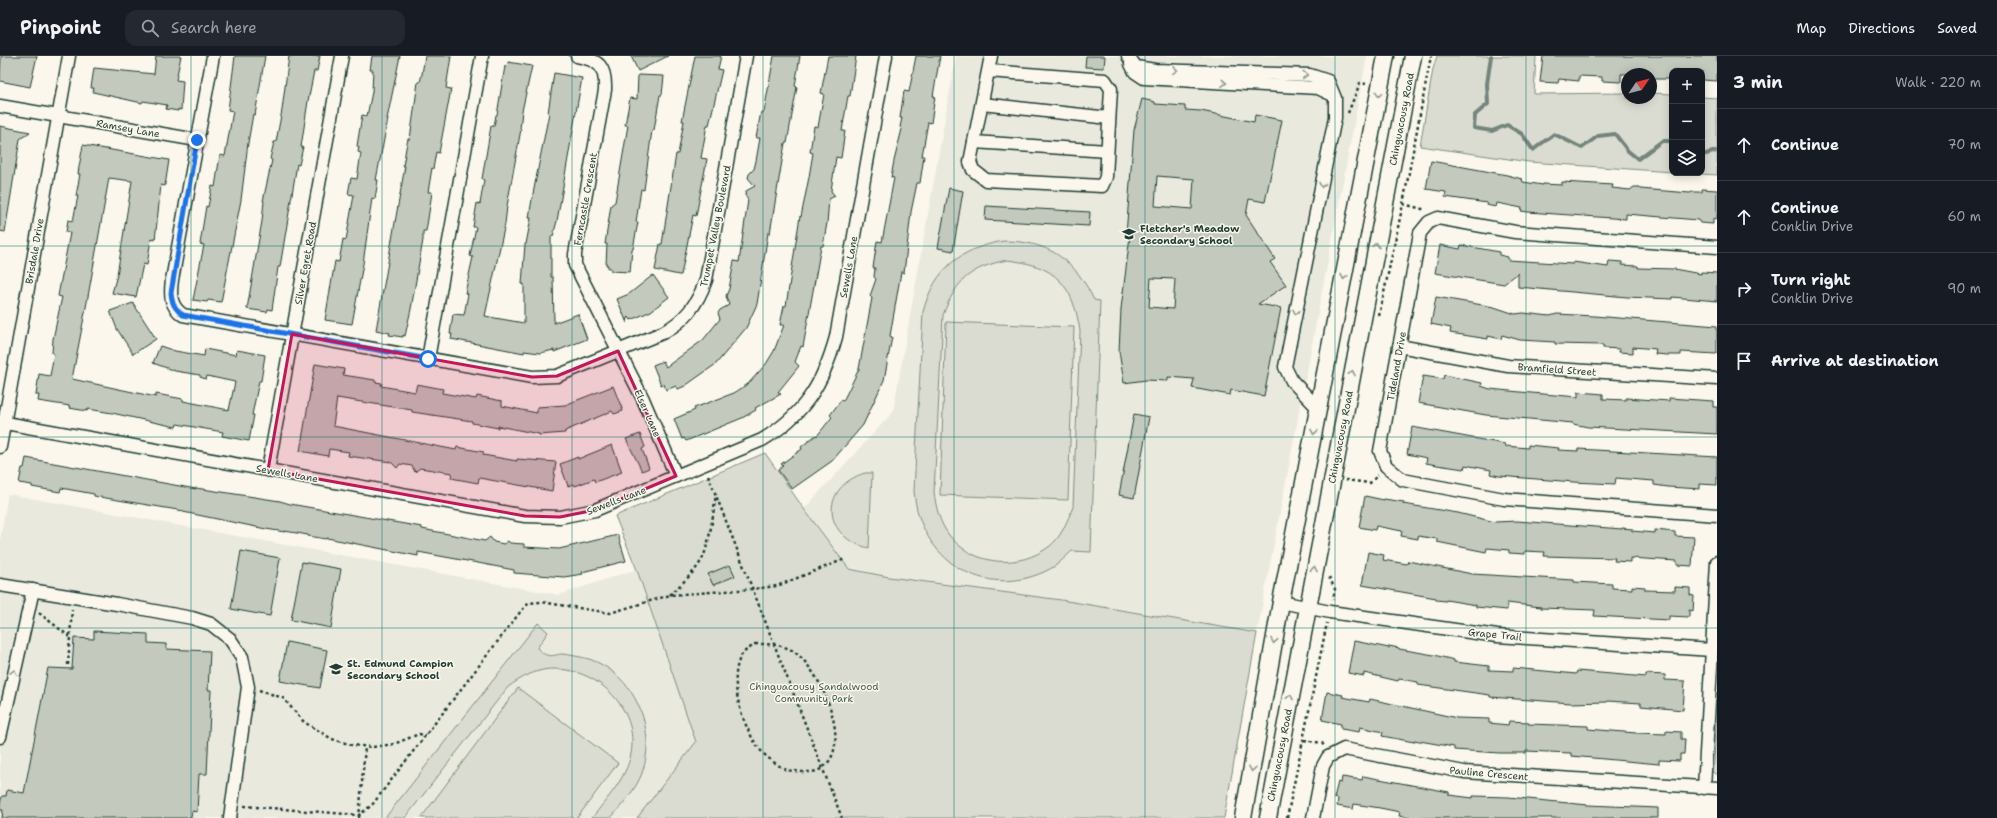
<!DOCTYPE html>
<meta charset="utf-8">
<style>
:root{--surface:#171b24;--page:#242831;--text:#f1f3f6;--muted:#9ea1a6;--line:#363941}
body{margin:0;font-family:"Shantell Sans",sans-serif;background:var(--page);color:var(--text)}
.controls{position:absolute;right:12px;top:12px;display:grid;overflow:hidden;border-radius:8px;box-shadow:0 2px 10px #0003}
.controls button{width:36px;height:36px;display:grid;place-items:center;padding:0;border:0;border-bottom:1px solid var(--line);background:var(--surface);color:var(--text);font:20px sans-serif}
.compass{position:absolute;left:1621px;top:12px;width:36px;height:36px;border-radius:50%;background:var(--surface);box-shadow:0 2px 10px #0003;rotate:55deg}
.stop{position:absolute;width:12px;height:12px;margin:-9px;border:3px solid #1a73e8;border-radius:50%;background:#fff}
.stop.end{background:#1a73e8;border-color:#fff;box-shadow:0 1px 4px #0008}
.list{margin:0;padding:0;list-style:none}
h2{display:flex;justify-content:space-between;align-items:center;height:52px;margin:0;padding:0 16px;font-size:17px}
h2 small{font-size:13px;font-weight:400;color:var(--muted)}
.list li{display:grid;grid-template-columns:26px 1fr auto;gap:12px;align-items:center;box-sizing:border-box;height:72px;padding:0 16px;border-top:1px solid var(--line)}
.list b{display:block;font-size:15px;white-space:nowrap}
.list p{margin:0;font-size:13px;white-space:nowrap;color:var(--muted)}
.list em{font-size:13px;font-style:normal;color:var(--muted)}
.icon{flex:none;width:22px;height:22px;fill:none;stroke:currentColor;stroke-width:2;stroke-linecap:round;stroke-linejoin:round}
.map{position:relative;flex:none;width:1717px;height:762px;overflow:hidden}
header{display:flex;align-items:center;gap:24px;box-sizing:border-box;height:56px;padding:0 20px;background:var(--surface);border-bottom:1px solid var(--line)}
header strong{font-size:19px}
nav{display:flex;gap:22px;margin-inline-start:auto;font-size:14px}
.search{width:280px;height:36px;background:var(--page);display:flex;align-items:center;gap:10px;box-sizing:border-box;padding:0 14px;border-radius:12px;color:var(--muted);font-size:15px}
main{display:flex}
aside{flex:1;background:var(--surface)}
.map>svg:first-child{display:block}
</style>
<header>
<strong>Pinpoint</strong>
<div class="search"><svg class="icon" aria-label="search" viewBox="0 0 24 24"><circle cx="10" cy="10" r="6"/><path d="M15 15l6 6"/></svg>Search here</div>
<nav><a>Map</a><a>Directions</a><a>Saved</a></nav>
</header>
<main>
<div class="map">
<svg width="1717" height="762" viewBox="0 0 1717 762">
<rect width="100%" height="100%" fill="#fbf7ec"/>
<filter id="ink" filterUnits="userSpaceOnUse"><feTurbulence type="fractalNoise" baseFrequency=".025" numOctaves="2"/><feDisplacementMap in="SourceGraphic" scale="8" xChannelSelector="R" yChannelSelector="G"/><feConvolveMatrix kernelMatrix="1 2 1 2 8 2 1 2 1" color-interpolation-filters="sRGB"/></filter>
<g filter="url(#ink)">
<g fill="#eae9de">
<polygon points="956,0 1367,0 1257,577 1061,544 889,521 849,513 804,453 893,356"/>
<polygon points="8,438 559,539 637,513 696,686 637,762 0,762 0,484"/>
</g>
<g fill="#dbdcd1" stroke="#7d8c82" fill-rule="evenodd">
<polygon points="1437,0 1536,0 1534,38 1627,37 1627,42 1651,42 1651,37 1672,38 1672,116 1529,106 1420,90 1433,13"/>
<polygon points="1702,41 1717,42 1717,119 1685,117 1702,117"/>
<path d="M1004,185C1049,185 1075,204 1094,244L1100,245L1091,496L1072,495C1064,502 1057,510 1048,514C984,546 919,503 914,435L923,256C934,213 961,192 1004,185ZM1007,204C1055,209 1073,228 1080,275L1073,451C1067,465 1062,480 1050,490C1019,514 973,510 949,479C939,466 936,451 934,436L943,259C957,223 970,212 1007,204Z"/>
<polygon points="946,266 1074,271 1068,444 940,439"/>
<polygon points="765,397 804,453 849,513 889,521 1061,544 1257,577 1224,762 637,762 696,686 637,514 615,460"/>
<path d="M865,417H872L869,492C822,482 819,431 865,417Z"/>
<path d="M538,567L548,576L537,592C539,594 544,599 547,599C551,601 558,598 562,598C571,599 581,601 589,603C634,618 658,673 642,717C636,734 622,748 611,762H592C607,742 626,723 631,698C639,653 599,614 556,613C538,612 522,621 508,631L405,762H385Z"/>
<polygon points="518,632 618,707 577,762 421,762"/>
<polygon points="1717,648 1717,719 1711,715 1714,707"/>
</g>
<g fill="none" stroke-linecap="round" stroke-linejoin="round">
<g stroke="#74847b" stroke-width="4">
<polyline points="1491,0 1487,28 1488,48 1475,59 1474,72 1492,75 1507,69 1522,78 1533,94 1554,78 1582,92 1598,80 1615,78 1628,95 1638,103 1662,85 1672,85"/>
<polyline points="1702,99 1717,95"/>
</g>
</g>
<g fill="#c4c9be" stroke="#1f3d34" fill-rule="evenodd">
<polygon points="1,0 37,0 30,31 0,25"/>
<polygon points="156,0 181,0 176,24 183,25 181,54 178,53 178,55 166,53 167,49 143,45 142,47 93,36 94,32 91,32 94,12 154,18"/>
<polygon points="235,0 265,0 255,59 253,58 248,87 241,144 221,246 208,244 207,246 193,244 204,189 200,188 206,150 208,151 212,130 215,131 220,99 225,100 233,55 228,54"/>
<polygon points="289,0 320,0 317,15 314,15 308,45 301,91 303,91 299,109 297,108 280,211 278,211 272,254 268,253 267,256 247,253 262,165 264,145 263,145 272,104 270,103 274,86 276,86 282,54"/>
<polygon points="372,0 400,0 387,63 388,63 376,124 378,124 375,143 372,142 363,208 352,268 325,264 335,205 339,206 343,183 346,184 354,139 348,138 351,122 357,123 361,97 358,96 359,91 357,90 362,59 367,60 372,36 373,14 370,14"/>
<polygon points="425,0 451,0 446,32 451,33 439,97 436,96 433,113 432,112 428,136 432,136 428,163 426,175 423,175 423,184 411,253 405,280 403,279 403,281 389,279 390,277 376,274 405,110 403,110 406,92 408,83 410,83 418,26 420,26 422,18"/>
<polygon points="631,0 668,0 638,15"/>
<polygon points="695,0 721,0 718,13 722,14 709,69 707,69 701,102 707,103 696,160 693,159 681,219 679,219 655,214 660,188 662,188 676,98 678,98 684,65 682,65"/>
<polygon points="774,0 800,0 795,30 797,31 787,87 785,87 770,177 768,177 757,248 746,272 716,308 685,330 678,333 676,330 666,334 664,328 661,329 653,309 663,305 666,311 703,284 720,263 718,257 720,254 729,249 726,240 729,233 734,205 739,206 748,144 745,139 746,135 755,130 748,122 749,118 754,113 756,105 760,82 756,82 761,56 764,56"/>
<polygon points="828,0 856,0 850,40 848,40 842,75 845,75 841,102 836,101 831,135 835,140 829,143 827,167 823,190 821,190 803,291 801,290 795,306 799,310 778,336 781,338 755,352 756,354 742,362 686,385 684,382 682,383 674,363 695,354 694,352 734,337 748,328 766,308 774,295 784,269 780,269 784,250 786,250 800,160 801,161 809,121 813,97 810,96 814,70 818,71 824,38 821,37"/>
<polygon points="916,0 940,0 933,40 935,40 931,67 928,66 922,100 924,100 920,127 917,127 911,156 904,217 901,216 890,280 892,281 884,324 863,369 832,405 792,433 778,414 783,410 781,408 802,393 801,391 816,379 817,380 832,361 830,359 841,344 843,345 859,313 872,242 870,240 876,223 874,221 875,212 873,212 877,185 882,186 894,122 891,121 894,105 902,73 900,71 902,62 900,62 904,35 909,36"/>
<polygon points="1086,0 1105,0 1104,12 1085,11"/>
<polygon points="1543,0 1717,0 1717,25 1702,24 1702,15 1672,15 1672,23 1651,23 1651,18 1621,18 1621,26 1602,25 1602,21 1579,20 1579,25 1559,23 1558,27 1540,26"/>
<polygon points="508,6 532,10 522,55 520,73 521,73 507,150 505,168 485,260 495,262 524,267 524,228 522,228 525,188 526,188 531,162 529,162 532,143 549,57 548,57 554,17 582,22 557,165 553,180 551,180 551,221 553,221 554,267 578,258 587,283 554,296 554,294 540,297 524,295 524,297 451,283 452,278 450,278 453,258 464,259 468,238 465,237 473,201 470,200 476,171 473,171 477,147 480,148 484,124 482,123 491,70 494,70 496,59 497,59 505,10 507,11"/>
<polygon points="638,19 664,20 662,39 660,39 654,74 652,74 644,134 641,133 636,166 638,166 633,193 632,193 630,216 611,215 611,212 608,212 608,209 606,209 607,188 605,188 611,149 615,146 628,69 625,69 630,42 637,43"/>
<path d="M1142,43L1155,46V48L1185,50V54L1201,55L1254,66L1255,59L1282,64L1265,146L1249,143L1246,159L1275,203L1270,206L1286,229L1258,248L1281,252L1264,340L1231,334L1230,339L1192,332L1194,323L1168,321V325L1146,324L1124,327L1119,295L1121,253L1130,180L1126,179L1134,74ZM1157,120L1194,123L1192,153L1155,150ZM1151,222L1175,223L1173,253L1149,251Z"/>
<polygon points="0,70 30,76 20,83 5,176 0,175"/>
<polygon points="83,89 169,104 165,130 161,129 155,184 151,183 147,209 143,208 136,241 112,237 117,219 132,125 109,122 87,246 72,323 156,341 156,338 183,343 183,345 229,354 235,326 207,320 206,323 200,321 200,319 175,315 153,307 160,290 175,295 204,300 205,293 236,299 237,294 265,299 261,325 259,325 252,359 254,359 249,385 222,380 223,376 177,368 176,371 112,357 88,353 87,355 69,352 70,350 38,345 39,339 36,339 39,318 50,320 54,298 52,297 53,283 62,241 58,240 70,177 66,176 68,164 73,165 78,140 76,140 80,118 78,118 79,111"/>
<polygon points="1431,105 1507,119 1522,123 1523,126 1543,129 1543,128 1562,129 1562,126 1613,129 1612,132 1630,134 1634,131 1639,131 1640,133 1690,137 1692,136 1702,136 1702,133 1717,134 1717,163 1713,162 1713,168 1700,167 1698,164 1626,158 1626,163 1528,156 1521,155 1522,152 1497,147 1496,151 1486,149 1487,147 1445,141 1446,136 1426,133"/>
<polygon points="949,132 963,135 953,195 938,192"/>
<polygon points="986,150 1090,156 1089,170 985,164"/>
<polygon points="1440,189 1460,193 1461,189 1499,196 1499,199 1508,201 1508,204 1573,208 1573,206 1608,211 1609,205 1622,206 1622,209 1638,210 1638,212 1674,213 1701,218 1701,216 1717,217 1717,245 1672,241 1672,243 1627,241 1518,231 1518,217 1504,228 1435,217"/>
<polygon points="653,219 669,241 651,255 631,264 629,261 628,262 627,267 617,243 629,238"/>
<polygon points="1436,241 1494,251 1515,258 1523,257 1550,260 1557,258 1594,260 1717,270 1717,296 1716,298 1681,296 1681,299 1668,299 1655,298 1656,293 1633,291 1633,297 1619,296 1620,293 1603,292 1603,289 1555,288 1555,286 1520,284 1502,279 1501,283 1488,280 1488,283 1450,277 1451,272 1431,268"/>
<polygon points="133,247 156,283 133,298 117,273 110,255"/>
<polygon points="315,308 344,313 343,319 375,324 375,326 382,327 381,330 415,336 417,328 443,333 442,337 476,343 477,340 502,345 502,350 537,357 537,351 565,349 613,330 623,355 614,358 612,355 565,375 565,377 539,379 539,378 498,370 498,372 472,367 472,365 412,356 412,354 337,342 333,370 456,394 457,391 484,396 483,399 517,405 517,403 556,406 552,435 479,422 478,427 451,422 452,417 420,412 415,416 412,410 400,408 397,412 391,406 348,400 349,396 329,393 328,400 300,395"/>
<polygon points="1444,319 1482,327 1481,330 1490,333 1520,336 1578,341 1578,336 1592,337 1603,338 1603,343 1626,344 1626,342 1669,345 1669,342 1713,345 1713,351 1717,351 1717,378 1588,371 1573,368 1573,367 1486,359 1418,347 1423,320 1443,323"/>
<polygon points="1134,358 1149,361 1134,442 1119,439"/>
<polygon points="1412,371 1505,388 1505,390 1528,392 1528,389 1559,392 1558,394 1578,395 1578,393 1717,401 1717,429 1700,428 1700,433 1668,431 1654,429 1654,425 1628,423 1616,422 1615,428 1574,426 1499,420 1490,418 1491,414 1465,409 1464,413 1437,409 1426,407 1427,402 1407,398"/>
<polygon points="640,378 645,391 642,393 649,412 642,415 626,383"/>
<polygon points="612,389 622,416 595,426 594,423 575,430 574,428 568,430 560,408 578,401 578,403"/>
<polygon points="26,402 196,433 196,432 280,445 290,448 422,471 422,473 485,485 490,481 494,486 504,488 508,485 510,487 524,488 524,491 559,493 618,479 626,505 582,516 583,518 564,521 514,517 514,514 478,507 418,496 418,500 327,482 326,483 308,480 308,479 285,475 285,476 266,473 183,456 184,455 94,440 94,438 61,432 60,436 32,431 32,429 19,427 22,412 24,412"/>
<polygon points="1365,440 1384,444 1384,443 1404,446 1403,448 1458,457 1495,466 1517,465 1622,473 1622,472 1632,473 1632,475 1655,477 1655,474 1675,476 1675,480 1694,481 1692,510 1677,509 1677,505 1630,502 1630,506 1614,505 1615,502 1544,500 1545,496 1525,495 1525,498 1509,497 1509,494 1487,492 1486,496 1437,486 1437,483 1418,480 1418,483 1401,480 1402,475 1376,470 1375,474 1359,471"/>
<polygon points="241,495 280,502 270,560 231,553"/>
<polygon points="1368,496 1384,499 1383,504 1407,508 1408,505 1472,518 1574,524 1574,526 1612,528 1612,532 1632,533 1632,530 1645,531 1645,534 1675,535 1675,531 1690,532 1690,539 1694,540 1693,555 1689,554 1689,561 1669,560 1669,564 1594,560 1595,554 1541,552 1541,551 1507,547 1507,554 1476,551 1476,549 1446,544 1446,545 1436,544 1436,542 1362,529"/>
<polygon points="302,506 341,513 331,572 291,564"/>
<polygon points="730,509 735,520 713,529 708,518"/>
<polygon points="94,575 148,578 148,587 166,588 166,593 210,595 208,634 211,634 207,718 199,718 197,756 192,755 191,762 2,762 3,754 0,754 0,748 2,740 6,740 7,734 24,737 48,612 72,613 74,582 94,583"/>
<polygon points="1354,585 1389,592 1389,590 1399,592 1399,593 1434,599 1454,604 1454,606 1489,610 1489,614 1513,615 1513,612 1576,618 1577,615 1646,621 1646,618 1665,619 1665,624 1685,625 1683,654 1641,650 1641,647 1607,645 1607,646 1571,647 1490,641 1490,639 1418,629 1418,626 1399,623 1398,625 1364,617 1364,620 1348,617"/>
<polygon points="287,586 327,594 320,632 280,625"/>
<polygon points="1327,636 1343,639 1342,641 1369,646 1370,643 1457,662 1489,663 1489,667 1508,669 1509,665 1528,666 1528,668 1588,670 1588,673 1636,677 1666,678 1666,675 1681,676 1681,683 1685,683 1684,698 1680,698 1680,705 1659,704 1659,708 1571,700 1571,697 1526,695 1526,697 1500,697 1454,694 1454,691 1414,684 1414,686 1382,680 1383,676 1360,671 1359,676 1341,673 1341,668 1322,664"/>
<polygon points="1363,720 1449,736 1449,739 1473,742 1473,740 1508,741 1588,749 1658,752 1658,762 1410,762 1399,760 1400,756 1380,752 1354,748 1353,753 1337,750 1338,743 1334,742 1338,726 1341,727 1342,721 1362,724"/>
</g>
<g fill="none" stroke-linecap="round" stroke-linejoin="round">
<g stroke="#1f3d34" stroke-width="15">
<g id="minor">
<path d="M213,0L172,224C170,239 170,250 183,259L532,321L557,320L662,277C685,265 697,249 706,224L746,0"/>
<path d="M577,0C599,4 606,10 605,34L575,198V209L643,343L676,420"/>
<polyline points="1128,0 1136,11 1155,14 1310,19 1328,25 1335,42 1335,62 1285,311 1292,325 1318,352"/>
<polyline points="1131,8 1135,16 1144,22 1318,32 1333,39"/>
<polyline points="989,15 1105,24 1111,33 1106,121 1102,130 986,124 973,114 970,106 991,0"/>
<polyline points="982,48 1109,62"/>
<polyline points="0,50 197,84"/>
<polyline points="974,86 1107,95"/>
<polyline points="1717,191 1515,176 1438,162 1429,166 1420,177 1380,395 1386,410 1403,424 1504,443 1717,459"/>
<polyline points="1399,290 1508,310 1717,323"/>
<polyline points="428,303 482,0"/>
<path d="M0,366L525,460L560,461L595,454L762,384C804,359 823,328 836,281L886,0"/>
<polyline points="0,391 69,0"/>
<polyline points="268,414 342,0"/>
<polyline points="0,529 117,548 192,562 211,568 230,583 242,601 248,631 230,762"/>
<polyline points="1281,546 1330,556 1497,580 1712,594"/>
<polyline points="0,681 33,534"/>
<polyline points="1704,732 1717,506"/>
<polyline points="1313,762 1323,710 1328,701 1344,693 1464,716 1717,732"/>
</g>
</g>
<g stroke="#1f3d34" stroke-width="19">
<g id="major">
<polyline points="1243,762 1281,546 1386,0"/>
<polyline points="1268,762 1413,0"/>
</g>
</g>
<g stroke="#1f3d34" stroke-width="2.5" stroke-dasharray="3 3" stroke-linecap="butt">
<polyline points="1348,57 1360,27 1366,28"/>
<polyline points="1403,148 1426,154"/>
<polyline points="1379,260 1403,148 1431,0"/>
<polyline points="708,419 842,762"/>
<polyline points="1345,424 1370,427 1378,419"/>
<polyline points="1329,521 1335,533 1333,544"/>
<path d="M670,539C682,527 698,514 704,499C711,479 713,458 716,438"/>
<polyline points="39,557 70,581"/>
<path d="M755,588C769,588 781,588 793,595C820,612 855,690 822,712C816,717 809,716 802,716C797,715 791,715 787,714C780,711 767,702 762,696C744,676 725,621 743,597C746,594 752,591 755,588Z"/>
<polyline points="68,609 72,553"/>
<polyline points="259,634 283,642 304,666 332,683 352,689 373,691 394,688 419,678 426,679"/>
<polyline points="1304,684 1322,687 1324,690"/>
<polyline points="244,750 359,759 372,749 521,555 529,547 541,546 610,557 670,539 753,533 777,530 845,503"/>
<polyline points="359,762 365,691"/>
<polyline points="1287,762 1327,567"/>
</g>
<use href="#minor" stroke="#fbf7ec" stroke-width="12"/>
<use href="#major" stroke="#fbf7ec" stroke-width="16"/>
</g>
<defs><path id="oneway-chevron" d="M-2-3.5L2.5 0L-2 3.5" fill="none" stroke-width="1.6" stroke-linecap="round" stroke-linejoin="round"/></defs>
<g stroke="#8d9a90">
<use href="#oneway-chevron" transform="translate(1175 14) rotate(2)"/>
<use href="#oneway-chevron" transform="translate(1305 19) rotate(4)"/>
<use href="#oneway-chevron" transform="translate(1224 27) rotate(3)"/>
<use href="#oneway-chevron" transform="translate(1379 38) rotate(101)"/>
<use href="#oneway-chevron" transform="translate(1322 129) rotate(101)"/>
<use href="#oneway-chevron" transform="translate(1376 189) rotate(-79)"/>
<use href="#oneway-chevron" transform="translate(1344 221) rotate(101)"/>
<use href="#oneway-chevron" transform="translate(1296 256) rotate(101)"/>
<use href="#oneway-chevron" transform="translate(1352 317) rotate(-79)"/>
<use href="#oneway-chevron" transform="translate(1314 376) rotate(101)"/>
<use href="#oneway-chevron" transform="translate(1314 513) rotate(-79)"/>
<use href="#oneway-chevron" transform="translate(1274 585) rotate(100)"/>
<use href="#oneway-chevron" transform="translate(14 616) rotate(-77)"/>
<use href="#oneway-chevron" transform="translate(1290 641) rotate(-79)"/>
<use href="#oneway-chevron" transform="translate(1252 713) rotate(100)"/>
</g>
</g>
<g fill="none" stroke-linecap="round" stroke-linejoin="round" filter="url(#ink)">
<path stroke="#1a73e8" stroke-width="5" d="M197,84L171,237C172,247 174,252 183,259L428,303"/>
</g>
<path fill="#c2185b" fill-opacity="0.2" stroke="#c2185b" stroke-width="3" stroke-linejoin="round" d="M292,278L532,321L557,320L618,295L676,420L595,454L560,461L525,460L268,414Z"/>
<path fill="none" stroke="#0f766e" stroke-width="1" stroke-opacity="0.55" d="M191,0V762M382,0V762M572,0V762M763,0V762M954,0V762M1145,0V762M1335,0V762M1526,0V762M0,190H1717M0,381H1717M0,572H1717"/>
<defs>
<g id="school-bare" transform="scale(1.08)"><path d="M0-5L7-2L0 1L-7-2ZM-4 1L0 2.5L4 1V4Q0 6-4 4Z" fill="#1f3d34" stroke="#fbf7ec" stroke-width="2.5" paint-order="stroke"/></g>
</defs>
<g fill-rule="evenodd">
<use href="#school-bare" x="1129" y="178"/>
<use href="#school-bare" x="336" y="613"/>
</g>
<g text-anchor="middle" stroke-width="3" stroke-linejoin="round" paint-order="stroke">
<g font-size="10" fill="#1f3d34" stroke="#fbf7ec">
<text transform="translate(1401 63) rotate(-79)" y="4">Chinguacousy Road</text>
<text transform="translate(128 72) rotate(10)" y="4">Ramsey Lane</text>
<text transform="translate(585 143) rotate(-80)" y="4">Ferncastle Crescent</text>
<text transform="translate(715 170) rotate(-79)" y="4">Trumpet Valley Boulevard</text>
<text transform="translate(34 195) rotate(-80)" y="4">Brisdale Drive</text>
<text transform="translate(305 207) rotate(-80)" y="4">Silver Egret Road</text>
<text transform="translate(848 211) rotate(-80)" y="4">Sewells Lane</text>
<text transform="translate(1396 310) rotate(-80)" y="4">Tideland Drive</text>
<text transform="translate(1557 313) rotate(4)" y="4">Bramfield Street</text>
<text transform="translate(648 357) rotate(66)" y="4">Elser Lane</text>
<text transform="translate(1340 381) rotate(-79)" y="4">Chinguacousy Road</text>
<text transform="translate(287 417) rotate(10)" y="4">Sewells Lane</text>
<text transform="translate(616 444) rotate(-21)" y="4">Sewells Lane</text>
<text transform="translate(1495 578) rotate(6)" y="4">Grape Trail</text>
<text transform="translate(1279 699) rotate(-79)" y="4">Chinguacousy Road</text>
<text transform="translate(1489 717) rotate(5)" y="4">Pauline Crescent</text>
</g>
<g font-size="10" font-weight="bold" fill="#1f3d34" stroke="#fbf7ec" text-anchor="start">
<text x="1140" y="176">Fletcher's Meadow<tspan x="1140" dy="12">Secondary School</tspan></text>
<text x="347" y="611">St. Edmund Campion<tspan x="347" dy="12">Secondary School</tspan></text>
</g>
<g font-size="10" fill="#455d53" stroke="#fbf7ec">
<text x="814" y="634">Chinguacousy Sandalwood<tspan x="814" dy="12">Community Park</tspan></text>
</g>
</g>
</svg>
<div class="controls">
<button>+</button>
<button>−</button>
<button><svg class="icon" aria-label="layers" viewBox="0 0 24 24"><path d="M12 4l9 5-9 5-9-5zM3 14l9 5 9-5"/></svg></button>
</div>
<svg class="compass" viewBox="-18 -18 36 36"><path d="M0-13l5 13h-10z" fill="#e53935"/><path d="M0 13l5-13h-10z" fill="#9ea1a6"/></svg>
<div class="stop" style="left:428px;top:303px"></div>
<div class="stop end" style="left:197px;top:84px"></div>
</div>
<aside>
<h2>3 min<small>Walk · 220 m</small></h2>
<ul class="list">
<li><svg class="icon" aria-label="ahead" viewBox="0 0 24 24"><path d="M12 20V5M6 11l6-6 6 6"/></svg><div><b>Continue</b></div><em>70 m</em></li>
<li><svg class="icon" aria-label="ahead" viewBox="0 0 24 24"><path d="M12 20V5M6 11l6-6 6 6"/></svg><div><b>Continue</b><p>Conklin Drive</p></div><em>60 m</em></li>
<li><svg class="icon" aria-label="right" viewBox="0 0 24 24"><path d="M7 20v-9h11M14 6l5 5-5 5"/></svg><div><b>Turn right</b><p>Conklin Drive</p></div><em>90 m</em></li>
<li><svg class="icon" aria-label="arrive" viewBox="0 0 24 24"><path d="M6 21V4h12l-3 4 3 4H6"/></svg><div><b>Arrive at destination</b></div></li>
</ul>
</aside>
</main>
